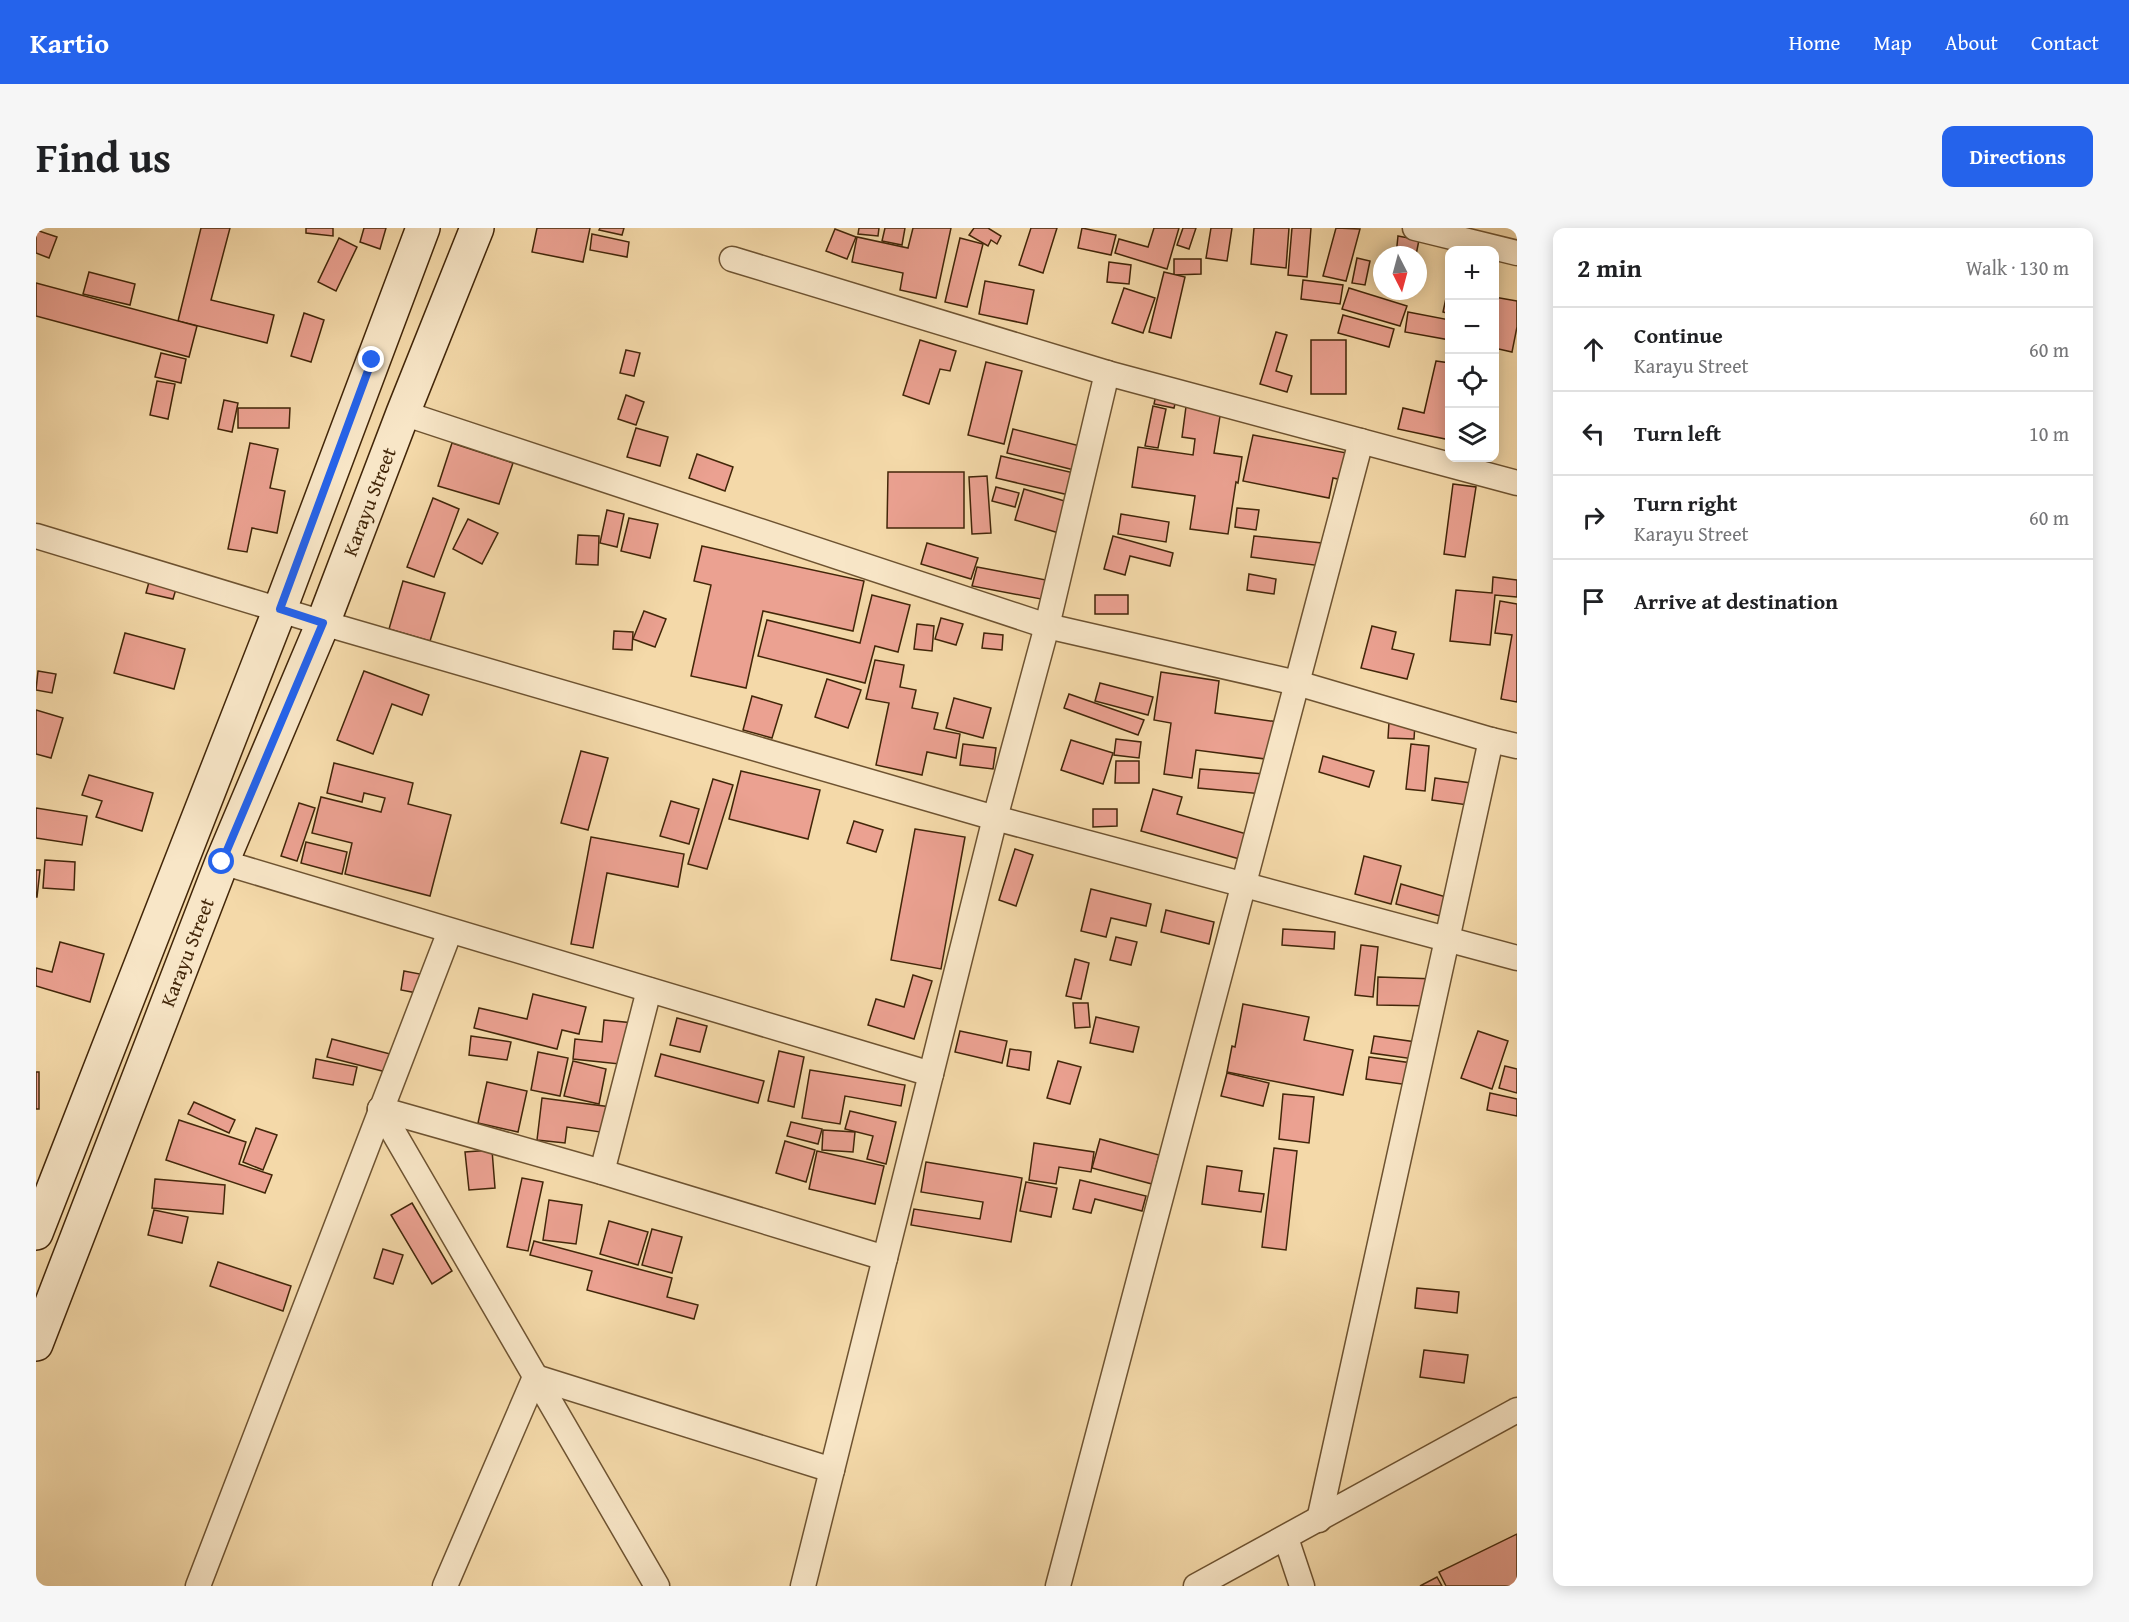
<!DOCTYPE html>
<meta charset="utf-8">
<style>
:root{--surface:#fff;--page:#f6f6f6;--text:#202124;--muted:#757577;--line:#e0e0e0;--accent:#2563eb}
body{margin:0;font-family:"Gentium Book Plus",serif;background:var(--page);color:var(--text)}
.controls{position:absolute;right:18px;top:18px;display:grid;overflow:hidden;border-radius:12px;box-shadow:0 3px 15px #0003}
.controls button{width:54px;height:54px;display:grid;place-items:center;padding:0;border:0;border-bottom:2px solid var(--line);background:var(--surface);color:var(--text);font:30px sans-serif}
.compass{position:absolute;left:1337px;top:18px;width:54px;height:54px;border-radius:50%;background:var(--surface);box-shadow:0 3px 15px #0003;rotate:174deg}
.stop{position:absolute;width:18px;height:18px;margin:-14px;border:4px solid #2563eb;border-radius:50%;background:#fff}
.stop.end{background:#2563eb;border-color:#fff;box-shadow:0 2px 6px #0008}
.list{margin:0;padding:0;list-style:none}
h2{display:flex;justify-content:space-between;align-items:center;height:78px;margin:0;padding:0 24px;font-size:26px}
h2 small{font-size:20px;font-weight:400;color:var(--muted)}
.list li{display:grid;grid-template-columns:39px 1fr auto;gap:18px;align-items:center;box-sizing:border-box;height:84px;padding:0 24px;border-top:2px solid var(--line)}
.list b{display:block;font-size:22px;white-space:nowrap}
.list p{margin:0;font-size:20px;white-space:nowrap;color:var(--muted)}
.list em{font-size:20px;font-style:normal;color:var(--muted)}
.icon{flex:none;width:33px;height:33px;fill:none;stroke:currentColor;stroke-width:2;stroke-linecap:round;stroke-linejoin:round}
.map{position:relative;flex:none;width:1481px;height:1358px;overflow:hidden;border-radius:12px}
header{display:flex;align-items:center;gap:36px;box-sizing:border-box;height:84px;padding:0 30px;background:var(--accent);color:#fff}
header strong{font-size:28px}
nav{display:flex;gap:33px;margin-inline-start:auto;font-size:21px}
.intro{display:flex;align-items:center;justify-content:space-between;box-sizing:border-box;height:144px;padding:0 36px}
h1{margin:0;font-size:42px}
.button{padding:15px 27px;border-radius:12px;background:var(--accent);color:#fff;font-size:21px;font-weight:700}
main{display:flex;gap:36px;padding:0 36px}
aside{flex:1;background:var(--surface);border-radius:12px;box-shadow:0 3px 15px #0003}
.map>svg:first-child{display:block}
</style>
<header>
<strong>Kartio</strong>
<nav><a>Home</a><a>Map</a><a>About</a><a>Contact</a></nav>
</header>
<div class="intro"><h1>Find us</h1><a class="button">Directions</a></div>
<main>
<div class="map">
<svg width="1481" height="1358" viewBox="0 0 1481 1358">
<rect width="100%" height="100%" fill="#f4d9a9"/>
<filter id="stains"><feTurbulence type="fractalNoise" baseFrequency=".00333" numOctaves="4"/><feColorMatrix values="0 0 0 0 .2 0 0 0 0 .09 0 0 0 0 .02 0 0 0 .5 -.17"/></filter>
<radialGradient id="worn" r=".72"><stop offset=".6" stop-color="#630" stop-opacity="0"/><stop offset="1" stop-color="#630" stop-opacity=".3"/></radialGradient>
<g fill="#eba191" stroke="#422609" stroke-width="1.5">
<polygon points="165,0 194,0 175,72 238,87 231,115 142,93"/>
<polygon points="270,0 297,0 297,8 270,5"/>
<polygon points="328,0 350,0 344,21 324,14"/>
<polygon points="501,0 554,0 547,34 496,24"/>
<polygon points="564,0 588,0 586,7 563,2"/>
<polygon points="823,0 843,0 842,8 822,6"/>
<polygon points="849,0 869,0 866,17 846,13"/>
<polygon points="877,0 915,0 900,70 864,62 867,45 816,34 821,9 872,20"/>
<polygon points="938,0 952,0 965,8 961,16 955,12 952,18 933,7"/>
<polygon points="995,0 1021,0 1007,45 983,37"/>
<polygon points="1046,0 1080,7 1075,27 1042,20"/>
<polygon points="1118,0 1143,0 1131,41 1079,25 1083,11 1112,19"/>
<polygon points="1147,0 1160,0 1153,21 1141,17"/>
<polygon points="1175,0 1196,0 1191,33 1170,30"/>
<polygon points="1218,0 1253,0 1250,40 1215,36"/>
<polygon points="1256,0 1275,0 1271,49 1252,47"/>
<polygon points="1300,0 1324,1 1310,53 1287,48"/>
<polygon points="799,1 820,9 811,31 790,23"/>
<polygon points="0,2 21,9 13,30 0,25"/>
<polygon points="556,6 593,14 591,29 554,22"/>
<polygon points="1362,8 1383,12 1380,27 1360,27"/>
<polygon points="303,10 321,19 300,63 282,54"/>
<polygon points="924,10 947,16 931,79 909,74"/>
<polygon points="1321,30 1334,33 1329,57 1316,55"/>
<polygon points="1138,31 1165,31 1165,46 1138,47"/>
<polygon points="1073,34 1095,37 1093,56 1071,54"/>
<polygon points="53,44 99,56 94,77 47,66"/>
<polygon points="1128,44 1149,49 1135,110 1113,104"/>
<polygon points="1267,52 1307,57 1304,76 1265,71"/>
<polygon points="1414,52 1414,86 1407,84"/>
<polygon points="949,53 998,62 991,96 943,86"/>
<polygon points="0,55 161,98 153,129 0,88"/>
<polygon points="1088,60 1119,70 1107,105 1076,95"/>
<polygon points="1313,60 1371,78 1364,98 1306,81"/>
<polygon points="1458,69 1481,73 1481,99 1476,124 1458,120"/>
<polygon points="1372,84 1414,92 1414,112 1369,104"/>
<polygon points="268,85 288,92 275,134 255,128"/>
<polygon points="1307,87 1358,101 1353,119 1302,105"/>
<polygon points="1240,104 1251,107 1240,143 1256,148 1251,164 1224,156"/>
<polygon points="884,112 920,123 914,143 904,141 893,176 867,167"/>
<rect x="1275" y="112" width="35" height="54"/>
<polygon points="590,122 604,125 598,148 584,145"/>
<polygon points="125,125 150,131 145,155 119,149"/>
<polygon points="1400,133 1414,135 1414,212 1362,201 1367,180 1388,185"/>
<polygon points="950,134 986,143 968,216 932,207"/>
<polygon points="121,153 139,156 132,191 114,187"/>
<polygon points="1122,158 1142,163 1138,180 1118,176"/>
<polygon points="590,167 608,174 600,197 582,191"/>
<polygon points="1151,171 1186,176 1178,225 1206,229 1202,255 1200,254 1192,306 1154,301 1159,268 1096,259 1102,219 1157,227 1159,211 1146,209"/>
<polygon points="188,172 202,175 196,204 182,201"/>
<polygon points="1117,178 1130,181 1122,220 1109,218"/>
<polygon points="202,180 254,180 253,200 202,200"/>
<polygon points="600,200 632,209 624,238 591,229"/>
<polygon points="977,201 1044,218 1038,242 971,225"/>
<polygon points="1217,207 1321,227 1316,254 1297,250 1293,270 1207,253"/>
<polygon points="214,215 242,221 234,260 249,263 241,305 216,300 211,324 192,321"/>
<polygon points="416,215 477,235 463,276 402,258"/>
<polygon points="661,226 697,239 689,263 653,250"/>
<polygon points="965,228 1038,245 1033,267 960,250"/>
<polygon points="852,244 928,244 928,300 851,300"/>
<polygon points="951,248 955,305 936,306 933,249"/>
<polygon points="1417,256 1440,259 1429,329 1408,326"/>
<polygon points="960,259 983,265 979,279 956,273"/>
<polygon points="988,261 1032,274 1023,305 979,292"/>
<polygon points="397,270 423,281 398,349 371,339"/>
<polygon points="1201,280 1223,282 1220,302 1199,299"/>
<polygon points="571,282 588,286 581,319 564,315"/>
<polygon points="1085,286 1133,294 1130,314 1082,306"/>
<polygon points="593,290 622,296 614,330 585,323"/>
<polygon points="432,291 462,305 446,336 417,321"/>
<polygon points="542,307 563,308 562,337 540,336"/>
<polygon points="1077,308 1137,325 1134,338 1094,328 1089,347 1068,341"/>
<polygon points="1218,308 1296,316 1294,339 1215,329"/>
<polygon points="891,315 942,330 935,351 885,336"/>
<polygon points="666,318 828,353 817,403 727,383 710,460 655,448 675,357 658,353"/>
<polygon points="941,339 1010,352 1005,371 936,358"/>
<polygon points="1213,346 1240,351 1238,366 1211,362"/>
<polygon points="1457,349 1481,352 1481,369 1459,367 1454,417 1414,413 1420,362 1456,365"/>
<polygon points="367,353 409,365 394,413 353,401"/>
<polygon points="113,354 140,361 137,371 110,365"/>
<polygon points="836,367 874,377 862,424 839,418 829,455 722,428 731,392 824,415"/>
<rect x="1059" y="367" width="33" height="19"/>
<polygon points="1464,373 1481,376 1481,474 1465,471 1476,407 1459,405"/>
<polygon points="608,383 630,391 619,419 597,411"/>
<polygon points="905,390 927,396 920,417 899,411"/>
<polygon points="881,396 898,398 896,423 878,421"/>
<polygon points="1336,398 1360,404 1356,421 1378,426 1371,451 1325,440"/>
<polygon points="578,403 597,404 596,422 577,421"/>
<polygon points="89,405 149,421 138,461 78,445"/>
<polygon points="948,405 967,407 966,422 946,420"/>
<polygon points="839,432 868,437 864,459 880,462 876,480 902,485 898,501 924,506 920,530 891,524 886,547 840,537 853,475 830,471"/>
<polygon points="2,443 20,446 16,465 0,462"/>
<polygon points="328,443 393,467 386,487 356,476 337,526 301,512"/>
<polygon points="1125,444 1183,453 1179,485 1242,494 1237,532 1160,522 1156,550 1128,546 1135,495 1118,492"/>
<polygon points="791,451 825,462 812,500 779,489"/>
<polygon points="1064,455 1117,469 1112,487 1059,473"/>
<polygon points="1033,466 1108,492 1102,507 1028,480"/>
<polygon points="716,468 746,477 736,510 707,502"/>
<polygon points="918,470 955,480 947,510 910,500"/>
<polygon points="0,482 27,490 15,530 0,526"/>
<polygon points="1353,494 1379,496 1378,511 1352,510"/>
<polygon points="1080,511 1105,514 1103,530 1078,527"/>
<polygon points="1035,512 1077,525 1067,556 1025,542"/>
<polygon points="927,516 960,520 957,541 924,537"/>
<polygon points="1375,516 1393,518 1389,563 1370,561"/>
<polygon points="545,523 572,530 552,602 525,595"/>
<polygon points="1287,528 1338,543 1333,559 1283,544"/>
<polygon points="1080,533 1103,533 1103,555 1079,555"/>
<polygon points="298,535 377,555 372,576 415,587 394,668 309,646 316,615 276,605 285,569 345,584 349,570 328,565 326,574 291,565"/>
<polygon points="1164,541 1229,546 1227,566 1162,560"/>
<polygon points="705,543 784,562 772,611 693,591"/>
<polygon points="53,547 117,565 106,603 60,589 66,573 46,567"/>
<polygon points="1399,550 1435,555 1432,577 1396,572"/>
<polygon points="677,551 697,557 671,641 652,636"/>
<polygon points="1117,561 1146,569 1141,586 1214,607 1207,632 1105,603"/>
<polygon points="635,573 663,581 653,616 624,608"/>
<polygon points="263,575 279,580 261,633 245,628"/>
<polygon points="0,580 51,588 46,617 0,610"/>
<polygon points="1057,581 1081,581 1081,598 1057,599"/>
<polygon points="818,593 847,602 840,624 811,615"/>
<polygon points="879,601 929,609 905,741 855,732"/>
<polygon points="555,609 648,626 642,659 571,645 557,720 535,716"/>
<polygon points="270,614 311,624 306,646 265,635"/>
<polygon points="979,621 997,627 980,678 963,672"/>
<polygon points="1328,628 1365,638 1355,676 1319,666"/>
<polygon points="9,632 39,634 38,662 7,660"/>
<polygon points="0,642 4,642 1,669 0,669"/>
<polygon points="1365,656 1424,673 1419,692 1360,676"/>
<polygon points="1055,661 1115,676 1110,698 1075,690 1070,709 1045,703"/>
<polygon points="1130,682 1178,694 1173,716 1125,704"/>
<polygon points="1247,701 1299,704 1298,721 1246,717"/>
<polygon points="1080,709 1101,714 1095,737 1074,732"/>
<polygon points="24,714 68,726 54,774 0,758 0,740 16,744"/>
<polygon points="1325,717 1342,719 1337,769 1319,767"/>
<polygon points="1039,731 1053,735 1045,771 1030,768"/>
<polygon points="368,743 384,746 381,765 365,762"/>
<polygon points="877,747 896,753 878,811 832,797 840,771 868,779"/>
<polygon points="1342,749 1400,751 1400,778 1341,777"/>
<polygon points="497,766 550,779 543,806 526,802 521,821 438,800 443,780 491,791"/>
<polygon points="1037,775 1052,775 1054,799 1039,800"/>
<polygon points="1207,776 1273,789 1268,812 1317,822 1307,867 1191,844 1196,818 1199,819"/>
<polygon points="1060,789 1103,799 1097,824 1054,815"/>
<polygon points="641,790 671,798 664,824 634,817"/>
<polygon points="568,792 598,795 593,837 537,831 539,811 566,814"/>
<polygon points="924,803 971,813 966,835 919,824"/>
<polygon points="1442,803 1472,813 1456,861 1425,850"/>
<polygon points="435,808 475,814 471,832 433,827"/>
<polygon points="1338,808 1387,815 1385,832 1335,825"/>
<polygon points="296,811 362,828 358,846 291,829"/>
<polygon points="974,821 995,824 993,842 971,838"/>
<polygon points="743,823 768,829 758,879 732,873"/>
<polygon points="502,824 532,830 524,868 495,862"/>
<polygon points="625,826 728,853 722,875 619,848"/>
<polygon points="1333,829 1383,836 1380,858 1330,851"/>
<polygon points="280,831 321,839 317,857 277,850"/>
<polygon points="537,833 570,841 563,876 528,868"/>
<polygon points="1022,833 1045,839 1034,876 1011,870"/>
<polygon points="1469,838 1481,841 1481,865 1463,860"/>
<polygon points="774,842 869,857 865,878 809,868 804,896 766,890"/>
<rect x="0" y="844" width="3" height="37"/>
<polygon points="1191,845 1233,855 1227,878 1185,868"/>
<polygon points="451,854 491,863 482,904 442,895"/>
<polygon points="1454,865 1481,871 1481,888 1451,882"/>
<polygon points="1247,866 1278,869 1273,915 1243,911"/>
<polygon points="506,870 575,879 571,905 531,899 529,915 501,912"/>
<polygon points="158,874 199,892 193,905 152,886"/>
<polygon points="814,883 860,894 850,936 831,931 837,908 809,901"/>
<polygon points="143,892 210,914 203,936 236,947 229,965 130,932"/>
<polygon points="755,894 786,901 782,916 751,908"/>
<polygon points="220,900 241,907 227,942 207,934"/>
<polygon points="787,902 819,904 817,924 786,922"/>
<polygon points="1064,911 1123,927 1116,956 1056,940"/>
<polygon points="749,913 779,922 770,954 740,945"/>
<polygon points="998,915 1058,924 1055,944 1023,939 1020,956 993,952"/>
<polygon points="1238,920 1261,923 1250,1022 1226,1019"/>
<polygon points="456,922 459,960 433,962 429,924"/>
<polygon points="781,923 848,938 839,976 773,961"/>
<polygon points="890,934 986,950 975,1014 875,997 878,981 944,991 947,974 885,964"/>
<polygon points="1171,938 1206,943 1203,963 1228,966 1225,984 1166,976"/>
<polygon points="486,950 507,954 492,1023 471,1019"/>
<polygon points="119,951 189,957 187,986 116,980"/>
<polygon points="1044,952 1110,968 1106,983 1059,971 1055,985 1037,981"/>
<polygon points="990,954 1021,960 1015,989 984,983"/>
<polygon points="513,972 546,977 540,1016 507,1012"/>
<polygon points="376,975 416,1043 396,1056 355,987"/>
<polygon points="118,982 152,989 146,1015 112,1007"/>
<polygon points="573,993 612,1004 602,1037 564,1026"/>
<polygon points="616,1001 646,1009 636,1045 606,1037"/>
<polygon points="498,1013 636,1050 631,1069 662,1077 658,1091 551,1062 556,1043 494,1027"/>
<polygon points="347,1021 367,1027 357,1056 338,1050"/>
<polygon points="182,1034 255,1058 247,1083 174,1058"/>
<polygon points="1381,1060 1423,1064 1421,1085 1379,1080"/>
<polygon points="1388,1122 1432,1127 1428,1155 1384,1149"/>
<polygon points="1481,1306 1481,1358 1410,1358 1403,1344"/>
<polygon points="1401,1349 1406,1358 1384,1358"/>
</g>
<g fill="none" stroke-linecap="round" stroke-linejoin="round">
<g stroke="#6e5331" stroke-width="27">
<g id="street">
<polyline points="1379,0 1481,25"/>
<polyline points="696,31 1071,145 1481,255"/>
<polyline points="367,185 1011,398 1261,455 1455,512 1481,518"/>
<polyline points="0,308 287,395 959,590 1481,730"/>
<polyline points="186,634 895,846"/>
<polyline points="344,881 621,1358"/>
<polyline points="344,881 566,944 849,1030"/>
<polyline points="566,944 613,762"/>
<polyline points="1283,1292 1455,512"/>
<polyline points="1250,1310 1266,1358"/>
<polyline points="162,1358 414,703"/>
<polyline points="409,1358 499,1149 796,1242"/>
<polyline points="767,1358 959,590 1011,398 1071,145"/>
<polyline points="1022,1358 1325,213"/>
<polyline points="1160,1358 1481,1182"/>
</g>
</g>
<g stroke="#422609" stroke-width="36">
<g id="secondary">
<polyline points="0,1005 244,381 387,0"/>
<path id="s1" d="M0,1116L186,634L287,395L367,185L441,0"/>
</g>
</g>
<use href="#street" stroke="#f8e6c7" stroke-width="24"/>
<use href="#secondary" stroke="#f8e6c7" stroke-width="33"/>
</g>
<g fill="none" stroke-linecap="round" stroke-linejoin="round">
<polyline stroke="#2563eb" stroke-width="8" points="186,634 287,395 244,381 336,132"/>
</g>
<g text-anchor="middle" stroke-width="4.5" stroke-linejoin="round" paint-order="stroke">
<g font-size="20" fill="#422609" stroke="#f8e6c7">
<text dy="7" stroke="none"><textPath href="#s1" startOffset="906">Karayu Street</textPath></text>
<text dy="7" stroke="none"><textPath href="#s1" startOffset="420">Karayu Street</textPath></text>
</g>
</g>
<rect width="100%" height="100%" filter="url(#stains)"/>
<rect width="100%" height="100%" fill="url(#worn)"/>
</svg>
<div class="controls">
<button>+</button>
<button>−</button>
<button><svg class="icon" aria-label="locate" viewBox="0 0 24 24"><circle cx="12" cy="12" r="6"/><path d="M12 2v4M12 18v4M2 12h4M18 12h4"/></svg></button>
<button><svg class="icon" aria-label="layers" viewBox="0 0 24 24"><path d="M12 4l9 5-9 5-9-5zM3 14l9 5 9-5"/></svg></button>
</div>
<svg class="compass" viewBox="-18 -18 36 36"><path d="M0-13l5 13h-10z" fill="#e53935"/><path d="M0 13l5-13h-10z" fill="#757577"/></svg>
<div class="stop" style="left:186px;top:634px"></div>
<div class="stop end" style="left:336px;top:132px"></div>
</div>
<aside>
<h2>2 min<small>Walk · 130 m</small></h2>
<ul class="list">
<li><svg class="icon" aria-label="ahead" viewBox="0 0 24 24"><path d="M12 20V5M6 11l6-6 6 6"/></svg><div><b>Continue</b><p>Karayu Street</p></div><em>60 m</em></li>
<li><svg class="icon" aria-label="left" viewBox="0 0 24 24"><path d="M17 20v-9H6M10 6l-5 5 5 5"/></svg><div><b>Turn left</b></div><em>10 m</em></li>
<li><svg class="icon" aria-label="right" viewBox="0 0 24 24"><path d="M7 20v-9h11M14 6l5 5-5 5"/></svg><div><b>Turn right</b><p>Karayu Street</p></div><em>60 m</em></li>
<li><svg class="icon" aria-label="arrive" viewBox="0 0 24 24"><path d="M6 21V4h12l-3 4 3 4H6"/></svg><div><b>Arrive at destination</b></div></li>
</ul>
</aside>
</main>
